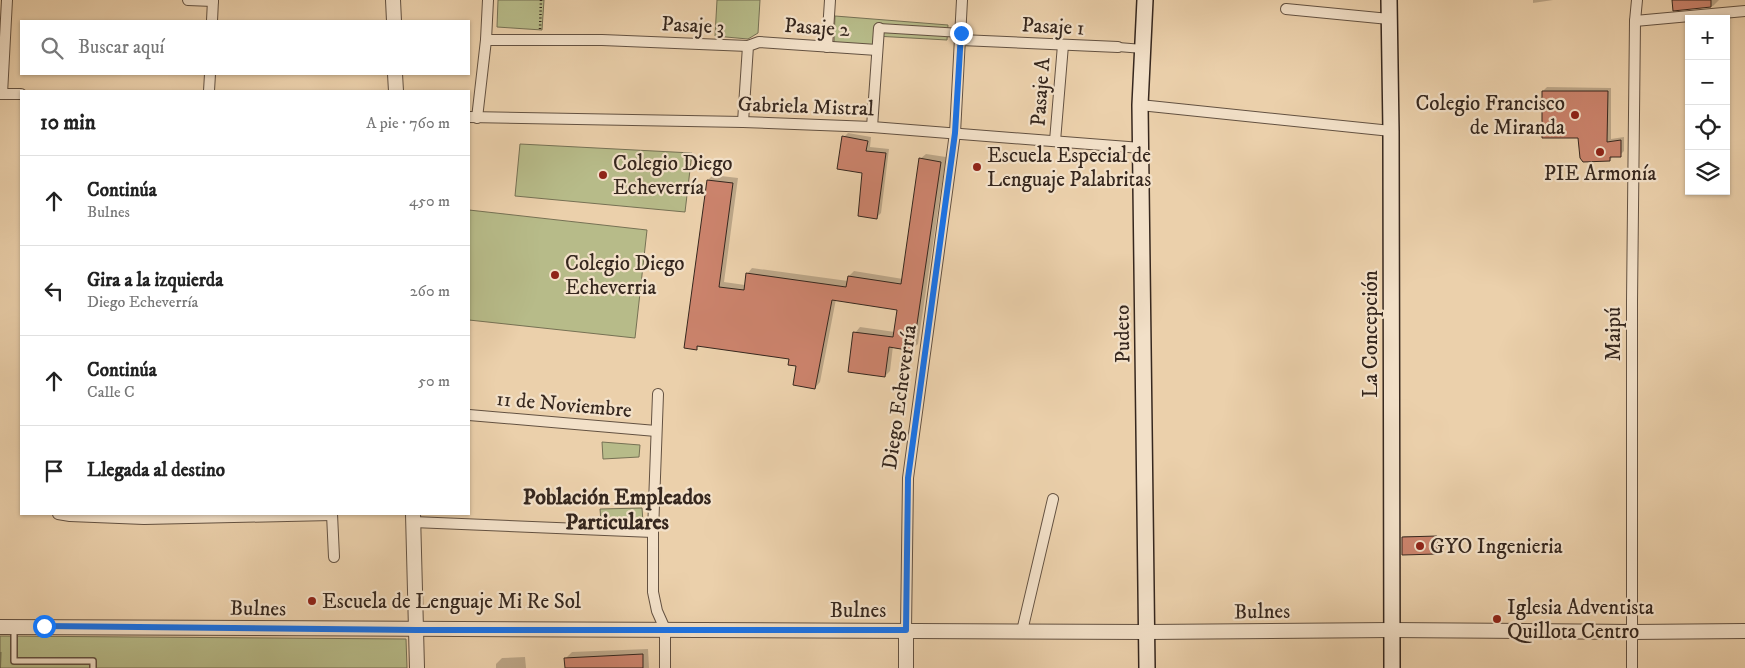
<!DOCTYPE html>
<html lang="es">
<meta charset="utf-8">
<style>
:root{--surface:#fff;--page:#f2f2f2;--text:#222;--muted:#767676;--line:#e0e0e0}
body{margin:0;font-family:"IM FELL DW Pica",serif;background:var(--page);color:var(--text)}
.controls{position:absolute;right:15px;top:15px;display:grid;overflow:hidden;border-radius:0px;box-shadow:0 1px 4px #0004}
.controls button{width:45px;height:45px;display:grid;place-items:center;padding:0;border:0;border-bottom:1px solid var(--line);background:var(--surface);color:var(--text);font:25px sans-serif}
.stop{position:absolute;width:15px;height:15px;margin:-11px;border:4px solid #1a73e8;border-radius:50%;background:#fff}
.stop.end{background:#1a73e8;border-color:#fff;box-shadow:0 1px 5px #0008}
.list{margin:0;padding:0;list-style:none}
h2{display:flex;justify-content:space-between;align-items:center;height:65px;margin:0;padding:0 20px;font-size:21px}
h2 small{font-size:16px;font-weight:400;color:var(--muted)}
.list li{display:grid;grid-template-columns:32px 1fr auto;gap:15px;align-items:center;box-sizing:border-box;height:90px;padding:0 20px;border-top:1px solid var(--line)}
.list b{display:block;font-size:19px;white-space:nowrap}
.list p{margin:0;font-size:16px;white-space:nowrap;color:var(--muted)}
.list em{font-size:16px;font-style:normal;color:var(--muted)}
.icon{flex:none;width:28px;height:28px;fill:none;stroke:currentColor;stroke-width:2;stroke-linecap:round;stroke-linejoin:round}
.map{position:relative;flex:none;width:1745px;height:668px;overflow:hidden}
.search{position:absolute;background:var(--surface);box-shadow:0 1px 4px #0004;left:20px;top:20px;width:450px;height:55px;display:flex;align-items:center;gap:12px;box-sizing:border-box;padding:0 18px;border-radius:0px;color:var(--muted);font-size:19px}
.panel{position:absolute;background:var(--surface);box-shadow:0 1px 4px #0004;left:20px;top:90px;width:450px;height:425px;border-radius:0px}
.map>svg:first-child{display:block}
</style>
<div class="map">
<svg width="1745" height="668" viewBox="0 0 1745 668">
<rect width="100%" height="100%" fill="#ebd0ab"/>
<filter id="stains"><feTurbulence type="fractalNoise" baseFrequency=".004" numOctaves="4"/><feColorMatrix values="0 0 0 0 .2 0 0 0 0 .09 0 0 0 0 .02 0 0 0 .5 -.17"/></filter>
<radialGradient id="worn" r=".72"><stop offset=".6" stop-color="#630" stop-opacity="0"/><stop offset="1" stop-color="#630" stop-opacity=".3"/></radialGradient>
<g fill="#b7bb89" stroke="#767154">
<polygon points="498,0 544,0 542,30 497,27"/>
<polygon points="717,0 760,0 758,33 748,39 715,36"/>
<polygon points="835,16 948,25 947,40 875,36 874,45 834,43"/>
<polygon points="520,144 692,153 685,212 515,196"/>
<polygon points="469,210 647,230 635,338 469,320"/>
<polygon points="602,442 640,445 639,457 603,459"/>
<polygon points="642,508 643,522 601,521 600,509"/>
<polygon points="0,636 406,639 407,668 0,668"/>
</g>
<g fill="#0003">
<polygon points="1533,0 1553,0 1533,3"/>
<polygon points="1673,0 1719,0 1713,6 1674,9"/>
<polygon points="1547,87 1611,88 1611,139 1624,137 1624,151 1620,155 1614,155 1610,160 1579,137 1543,91"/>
<polygon points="848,133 871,137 870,147 889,149 881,213 877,217 863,172 844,137"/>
<polygon points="926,154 946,157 918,344 912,349 893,346 890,371 885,376 855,333 860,327 895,332 898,309 836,299 820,382 815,388 791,358 700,345 696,349 708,180 713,175 738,178 724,282 745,285 747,274 752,268 848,281 849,276 854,271 903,279 920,159"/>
<polygon points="1404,536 1437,536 1437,552 1436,553 1403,537"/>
<polygon points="648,649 649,668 566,668 566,658 572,652"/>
<polygon points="0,652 2,652 1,668 0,668"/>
<polygon points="525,657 526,668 496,668 496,664 502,658"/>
</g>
<g fill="#cb836c" stroke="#36271e">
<polygon points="1672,0 1711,0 1711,7 1673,11"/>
<polygon points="1542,91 1608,91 1607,142 1621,140 1621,157 1610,157 1610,161 1583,162 1580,158 1578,138 1542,138"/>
<polygon points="842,136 868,141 866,151 886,153 877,219 858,216 862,173 837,169"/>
<polygon points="919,158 941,162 913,351 889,347 885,377 848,372 853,332 893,337 897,310 832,300 815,389 793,385 796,366 788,365 789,359 697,346 697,350 684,348 707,180 733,183 719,287 744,290 746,273 846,287 848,276 901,284"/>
<polygon points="1437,536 1437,554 1402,555 1402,537"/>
<polygon points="643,654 643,668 565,668 564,658"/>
</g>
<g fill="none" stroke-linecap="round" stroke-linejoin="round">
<g stroke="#635141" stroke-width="8">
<polyline id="service" points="14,628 14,661 93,661 93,668"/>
</g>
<g stroke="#635141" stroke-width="10">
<g id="pedestrian">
<polyline points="879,28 961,33"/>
<polyline points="1118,47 1143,49"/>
</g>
</g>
<g stroke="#635141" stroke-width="12">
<g id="minor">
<polyline points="188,0 213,1"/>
<polyline points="1286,9 1389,19"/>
<polyline points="212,21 213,0"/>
<polyline points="1635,21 1745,11"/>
<polyline points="486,40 602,40 748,46"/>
<polyline points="961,40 1118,47"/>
<polyline points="827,47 830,0"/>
<polyline points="209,91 210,74"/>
<polyline points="0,94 21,94"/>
<polyline points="2,94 7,0"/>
<polyline points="1140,105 1391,131"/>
<polyline points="469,117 743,122 872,127 1141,148"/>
<polyline points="477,118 486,40 488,0"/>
<polyline points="743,122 748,46 759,42 877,50"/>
<polyline points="872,127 879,28"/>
<polyline points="1055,141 1063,45"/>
<polyline points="658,394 653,532 653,592 657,611 665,629 665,668"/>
<polyline points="469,415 656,431"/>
<polyline points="58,514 70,516 144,519 332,515"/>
<polyline points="332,514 334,557"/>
<polyline points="413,522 653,532"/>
<polyline points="906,630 908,478 955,133 962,0"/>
<polyline points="1022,631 1053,499"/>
<polyline points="1632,668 1632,301 1635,21 1637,0"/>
</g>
</g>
<g stroke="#635141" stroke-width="16">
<g id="tertiary">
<polyline points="393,0 394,21"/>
<polyline points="395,74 396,91"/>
<polyline points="413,514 417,668"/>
<polyline points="0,627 1147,632 1391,630 1632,632 1745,631"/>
<polyline points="906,668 906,630"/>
</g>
</g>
<g stroke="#36271e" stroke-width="18">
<g id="secondary">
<polyline points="1145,0 1140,105 1147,668"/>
<polyline points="1389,0 1391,131 1392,668"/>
</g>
</g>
<polyline stroke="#36271e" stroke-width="2.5" stroke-dasharray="1 2.5" stroke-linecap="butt" points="540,29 541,0"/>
<use href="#service" stroke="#f2e0c8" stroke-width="5"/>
<use href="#pedestrian" stroke="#f2e0c8" stroke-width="8"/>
<use href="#minor" stroke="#f2e0c8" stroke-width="10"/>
<use href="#tertiary" stroke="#f2e0c8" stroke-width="14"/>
<use href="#secondary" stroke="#f2e0c8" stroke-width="15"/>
</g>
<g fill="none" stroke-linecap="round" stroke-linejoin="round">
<polyline stroke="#1a73e8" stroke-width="6" points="44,626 416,630 906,630 908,478 955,133 961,33"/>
</g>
<g fill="#8f2418" stroke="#f2e0c8" stroke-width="2">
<circle cx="1575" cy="115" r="5"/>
<circle cx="1600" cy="152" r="5"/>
<circle cx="977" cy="167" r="5"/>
<circle cx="603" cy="175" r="5"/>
<circle cx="555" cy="275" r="5"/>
<circle cx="1420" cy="546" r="5"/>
<circle cx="312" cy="601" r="5"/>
<circle cx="1497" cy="619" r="5"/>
</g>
<g text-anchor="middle" stroke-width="4.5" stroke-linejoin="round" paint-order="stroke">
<g font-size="21" fill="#36271e" stroke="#f2e0c8">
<text transform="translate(693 25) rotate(3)" y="7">Pasaje 3</text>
<text transform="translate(1053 26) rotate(3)" y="7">Pasaje 1</text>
<text transform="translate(817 27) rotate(4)" y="7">Pasaje 2</text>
<text transform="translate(1040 92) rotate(-86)" y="7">Pasaje A</text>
<text transform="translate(806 106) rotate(2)" y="7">Gabriela Mistral</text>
<text transform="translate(1122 334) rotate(-91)" y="7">Pudeto</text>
<text transform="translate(1370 334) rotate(-90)" y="7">La Concepción</text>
<text transform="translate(1613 334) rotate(-90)" y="7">Maipú</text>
<text transform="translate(899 397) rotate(-82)" y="7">Diego Echeverría</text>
<text transform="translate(564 404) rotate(5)" y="7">11 de Noviembre</text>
<text transform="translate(258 608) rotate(1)" y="7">Bulnes</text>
<text x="858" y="617">Bulnes</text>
<text transform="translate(1262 611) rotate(-1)" y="7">Bulnes</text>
</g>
<g font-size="21" fill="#36271e" stroke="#f2e0c8" text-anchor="start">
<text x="1565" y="110" text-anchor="end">Colegio Francisco<tspan x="1565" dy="24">de Miranda</tspan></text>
<text x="987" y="162">Escuela Especial de<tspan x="987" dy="24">Lenguaje Palabritas</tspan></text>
<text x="613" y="170">Colegio Diego<tspan x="613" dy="24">Echeverría</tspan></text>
<text x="1600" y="180" text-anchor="middle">PIE Armonía</text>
<text x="565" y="270">Colegio Diego<tspan x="565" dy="24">Echeverria</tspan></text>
<text x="1430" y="553">GYO Ingenieria</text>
<text x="322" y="608">Escuela de Lenguaje Mi Re Sol</text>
<text x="1507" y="614">Iglesia Adventista<tspan x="1507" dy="24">Quillota Centro</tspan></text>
</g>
<g font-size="22" font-weight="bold" fill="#36271e" stroke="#f2e0c8">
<text x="617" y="504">Población Empleados<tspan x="617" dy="25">Particulares</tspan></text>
</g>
</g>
<rect width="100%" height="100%" filter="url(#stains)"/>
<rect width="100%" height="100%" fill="url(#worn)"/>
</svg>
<div class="controls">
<button>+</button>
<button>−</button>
<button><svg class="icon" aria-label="locate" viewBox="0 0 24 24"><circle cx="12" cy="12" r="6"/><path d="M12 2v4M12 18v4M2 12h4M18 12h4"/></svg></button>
<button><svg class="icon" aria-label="layers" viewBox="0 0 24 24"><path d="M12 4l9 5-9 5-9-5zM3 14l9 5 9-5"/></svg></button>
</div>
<div class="stop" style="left:44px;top:626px"></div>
<div class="stop end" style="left:961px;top:33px"></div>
<div class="search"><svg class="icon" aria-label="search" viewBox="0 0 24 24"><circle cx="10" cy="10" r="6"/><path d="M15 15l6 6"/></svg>Buscar aquí</div>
<section class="panel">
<h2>10 min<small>A pie · 760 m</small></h2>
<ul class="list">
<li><svg class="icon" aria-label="ahead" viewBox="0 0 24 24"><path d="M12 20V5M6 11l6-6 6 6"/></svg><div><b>Continúa</b><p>Bulnes</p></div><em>450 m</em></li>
<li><svg class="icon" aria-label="left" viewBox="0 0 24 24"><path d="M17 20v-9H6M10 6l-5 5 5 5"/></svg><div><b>Gira a la izquierda</b><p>Diego Echeverría</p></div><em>260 m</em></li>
<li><svg class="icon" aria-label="ahead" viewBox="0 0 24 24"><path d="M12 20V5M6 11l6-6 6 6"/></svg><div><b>Continúa</b><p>Calle C</p></div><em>50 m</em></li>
<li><svg class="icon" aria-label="arrive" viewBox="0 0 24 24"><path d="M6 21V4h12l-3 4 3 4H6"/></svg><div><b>Llegada al destino</b></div></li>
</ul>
</section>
</div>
